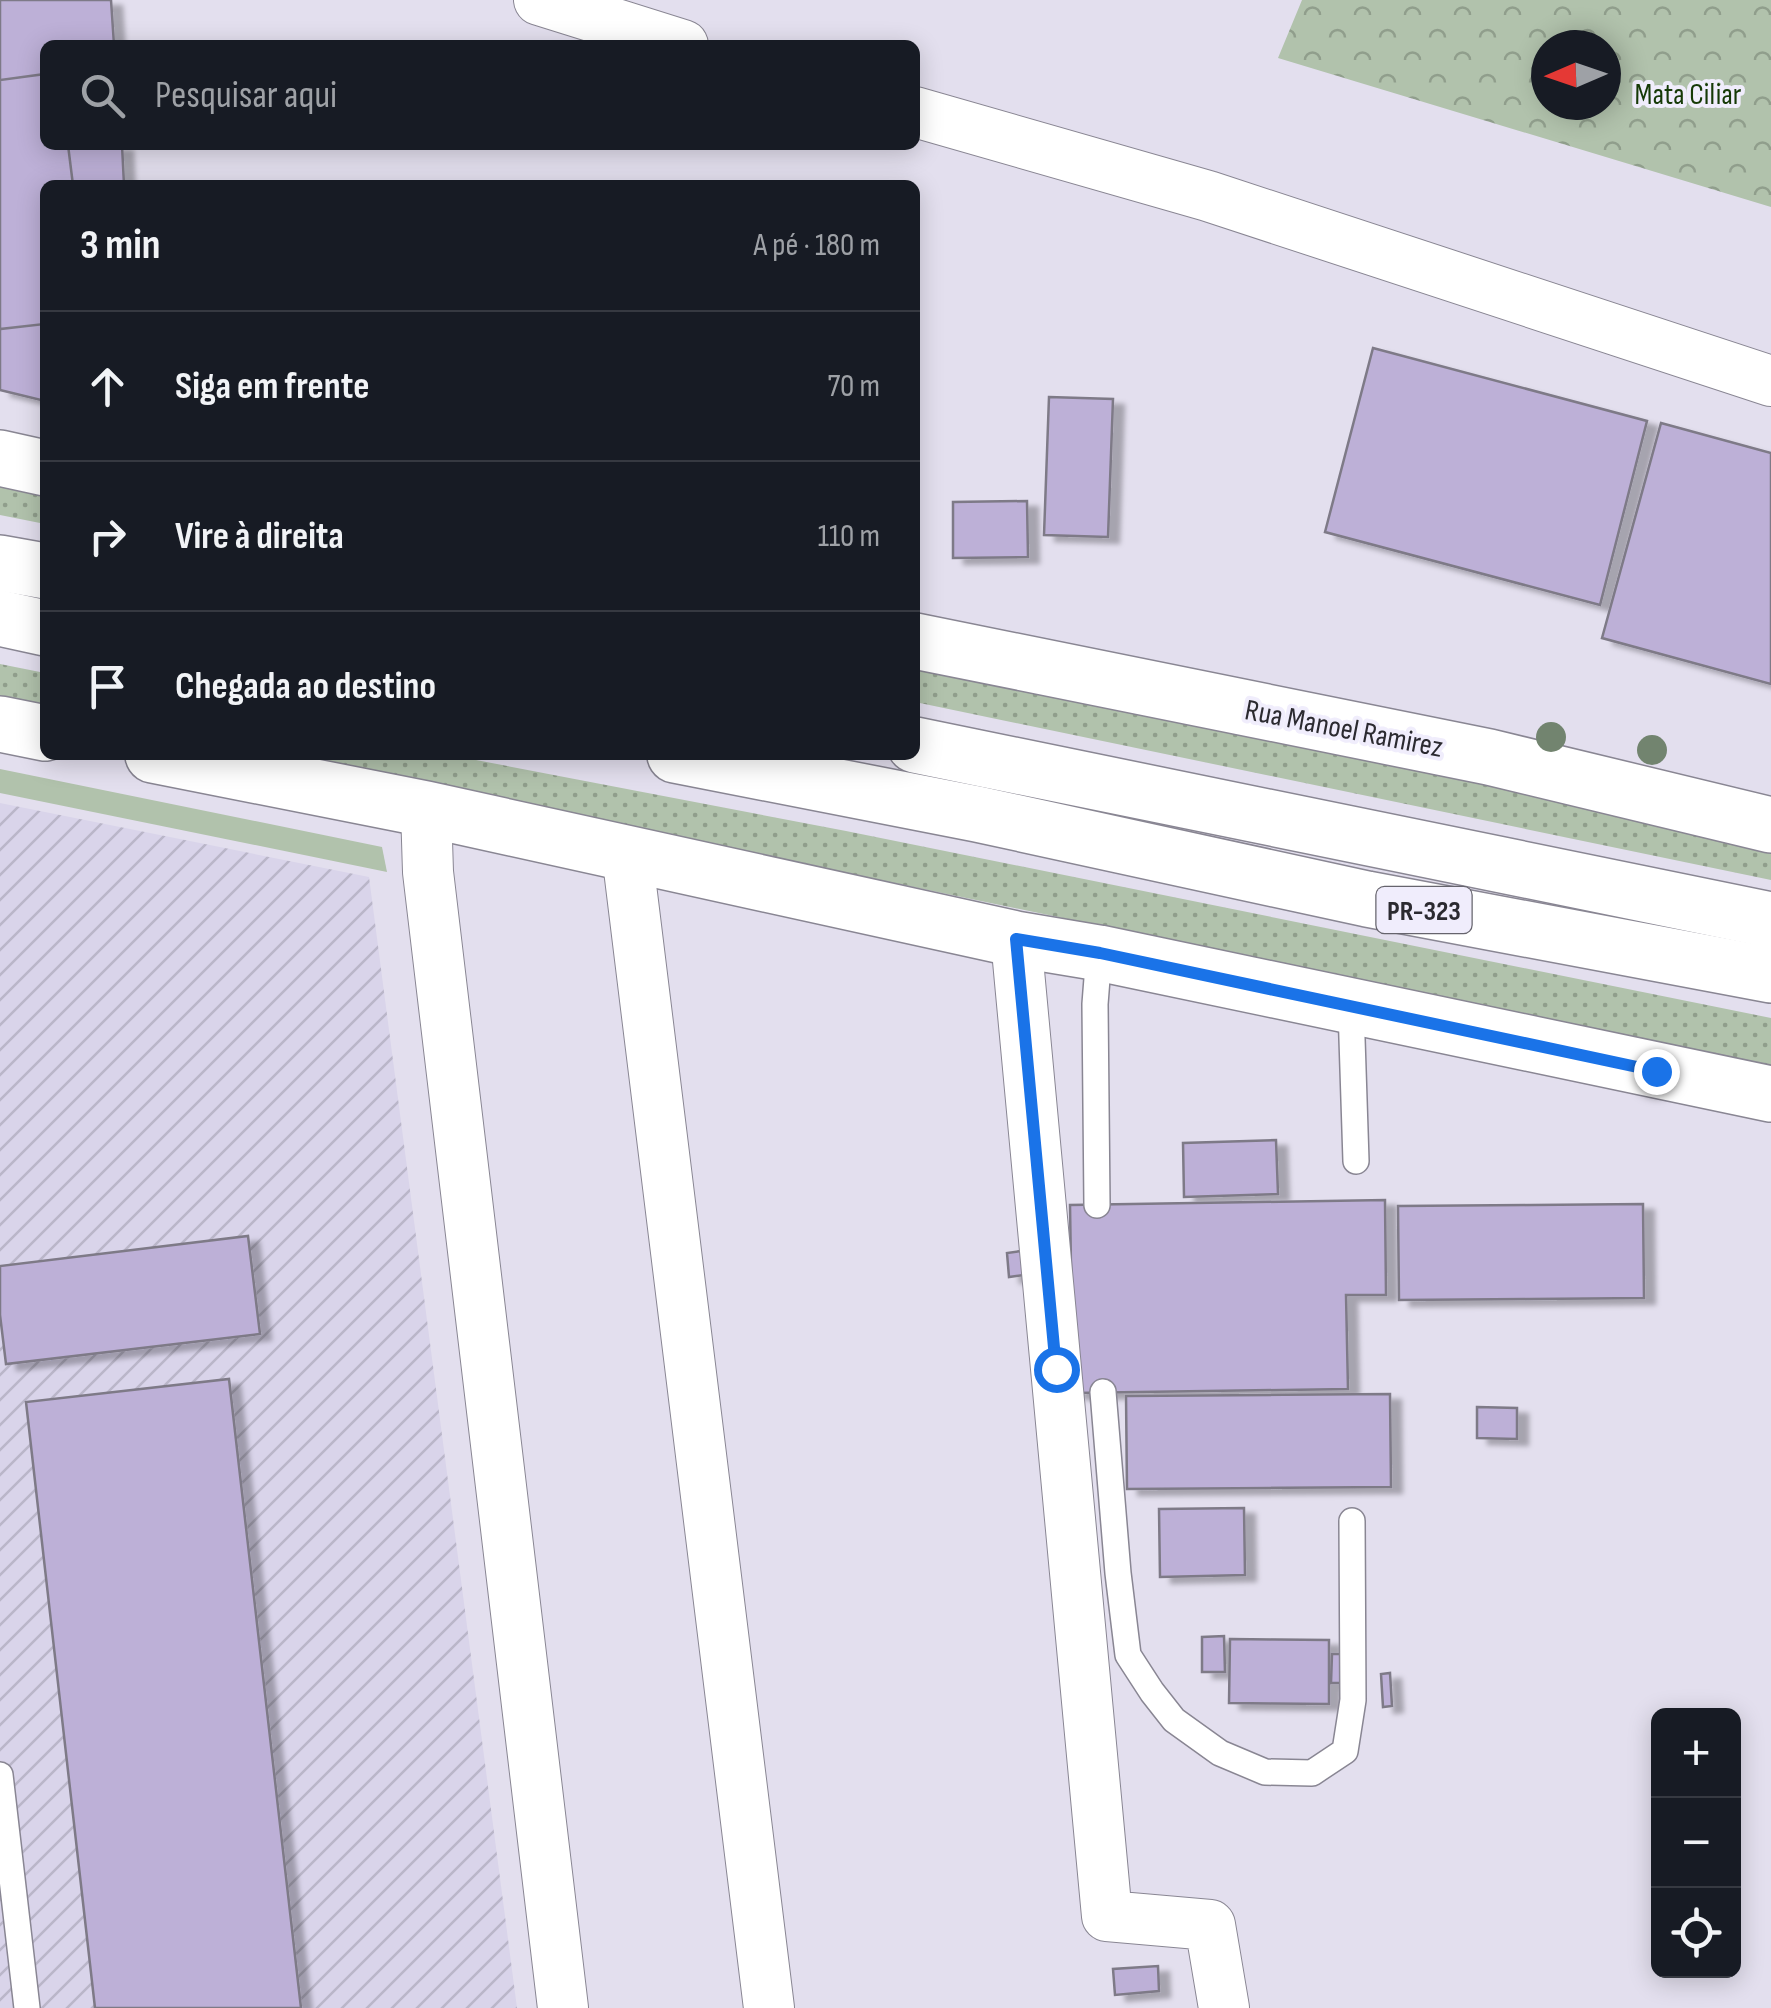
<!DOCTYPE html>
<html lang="pt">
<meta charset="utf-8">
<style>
:root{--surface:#171b24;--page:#242831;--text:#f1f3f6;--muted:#9ea1a6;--line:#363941}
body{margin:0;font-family:"Sofia Sans Condensed",sans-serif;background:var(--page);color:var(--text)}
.controls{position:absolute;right:30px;bottom:30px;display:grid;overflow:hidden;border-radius:15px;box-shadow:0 5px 25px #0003}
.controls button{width:90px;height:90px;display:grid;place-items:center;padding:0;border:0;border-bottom:2px solid var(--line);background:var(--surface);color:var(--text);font:50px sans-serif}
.compass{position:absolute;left:1531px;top:30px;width:90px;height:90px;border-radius:50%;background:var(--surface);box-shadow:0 5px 25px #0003;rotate:268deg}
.stop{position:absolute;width:30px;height:30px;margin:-22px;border:8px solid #1a73e8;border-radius:50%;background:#fff}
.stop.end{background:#1a73e8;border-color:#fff;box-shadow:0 2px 10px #0008}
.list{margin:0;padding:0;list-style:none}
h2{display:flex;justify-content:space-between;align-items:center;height:130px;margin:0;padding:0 40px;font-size:42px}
h2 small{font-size:32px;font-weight:400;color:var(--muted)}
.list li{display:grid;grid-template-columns:65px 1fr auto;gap:30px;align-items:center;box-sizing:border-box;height:150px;padding:0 40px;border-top:2px solid var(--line)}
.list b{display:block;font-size:38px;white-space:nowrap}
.list em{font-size:32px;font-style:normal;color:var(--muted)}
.icon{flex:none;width:55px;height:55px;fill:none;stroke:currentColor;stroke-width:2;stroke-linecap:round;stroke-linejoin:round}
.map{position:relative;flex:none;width:1771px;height:2008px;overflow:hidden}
.search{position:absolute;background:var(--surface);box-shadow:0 5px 25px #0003;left:40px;top:40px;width:880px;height:110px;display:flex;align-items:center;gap:25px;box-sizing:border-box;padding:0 35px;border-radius:15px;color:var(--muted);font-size:38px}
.panel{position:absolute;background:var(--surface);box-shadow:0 5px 25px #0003;left:40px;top:180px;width:880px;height:580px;border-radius:15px}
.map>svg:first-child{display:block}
</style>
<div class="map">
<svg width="1771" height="2008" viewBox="0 0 1771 2008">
<defs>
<pattern id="industrial-furrows" width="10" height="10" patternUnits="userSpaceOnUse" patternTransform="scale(2.5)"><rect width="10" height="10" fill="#d9d4ea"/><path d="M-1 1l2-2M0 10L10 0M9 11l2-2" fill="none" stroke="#bab6c9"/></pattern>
<pattern id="grass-dots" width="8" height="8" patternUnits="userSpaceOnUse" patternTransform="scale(2.5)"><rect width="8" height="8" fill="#b1c2ac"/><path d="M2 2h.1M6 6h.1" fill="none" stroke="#909e8c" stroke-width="1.8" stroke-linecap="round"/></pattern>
<pattern id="forest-crowns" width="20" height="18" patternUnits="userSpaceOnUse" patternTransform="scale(2.5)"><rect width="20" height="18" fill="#b1c2ac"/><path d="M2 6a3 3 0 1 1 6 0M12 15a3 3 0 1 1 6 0" fill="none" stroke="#909e8c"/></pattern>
<filter id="shadow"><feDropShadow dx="11" dy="6" stdDeviation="2.5" flood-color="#0004"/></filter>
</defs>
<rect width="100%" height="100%" fill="#e3dfee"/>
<polygon fill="url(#industrial-furrows)" points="0,803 369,877 517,2008 0,2008"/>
<g fill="url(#grass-dots)">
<polygon points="0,481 45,491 45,524 0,515"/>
<polygon points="0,664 45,673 45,708 0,699"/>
<polygon points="915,665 1771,843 1771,880 915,702"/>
<polygon points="278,755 450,755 846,831 1771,1018 1771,1065"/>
</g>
<path fill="url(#forest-crowns)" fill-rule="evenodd" d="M1302,0H1771V207L1278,58ZM1546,45H1606V105H1546Z"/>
<polygon fill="#b1c2ac" points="0,769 382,847 387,872 0,793"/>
<g fill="#bdb0d7" stroke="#7e7a87" stroke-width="2.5" filter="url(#shadow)">
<polygon points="0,0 111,0 114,45 45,45 45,145 122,145 124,185 45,185 45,401 0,390"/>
<polygon points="45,74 45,145 68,145 73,185 45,185 45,324 0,329 0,80"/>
<polygon points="1373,348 1647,421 1600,605 1325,532"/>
<polygon points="1049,397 1113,399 1108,537 1044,535"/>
<polygon points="1661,423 1771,453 1771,684 1602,638"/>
<polygon points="1027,501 1028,557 953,558 953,502"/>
<polygon points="1276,1140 1278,1194 1184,1197 1183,1143"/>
<polygon points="1385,1200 1386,1295 1346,1295 1348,1389 1073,1393 1070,1205"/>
<polygon points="1643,1204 1644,1298 1399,1300 1398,1206"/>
<polygon points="248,1236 260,1334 6,1364 0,1315 0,1266"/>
<polygon points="1021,1251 1024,1275 1009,1277 1007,1253"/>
<polygon points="229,1379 301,2008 95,2008 26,1402"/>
<polygon points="1390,1394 1391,1487 1127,1489 1126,1396"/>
<polygon points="1477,1407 1517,1408 1517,1439 1477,1438"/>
<polygon points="1244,1508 1245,1575 1160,1577 1159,1509"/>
<polygon points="1224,1636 1225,1672 1202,1672 1202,1637"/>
<polygon points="1230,1639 1329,1640 1329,1704 1229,1703"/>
<polygon points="1332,1654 1341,1654 1341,1683 1331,1683"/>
<polygon points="1390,1673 1392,1706 1383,1707 1381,1674"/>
<polygon points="1158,1966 1159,1991 1115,1995 1113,1969"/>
</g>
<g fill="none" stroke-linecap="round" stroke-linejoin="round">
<g stroke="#898693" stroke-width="28">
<g id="lane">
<polyline points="1351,1008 1356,1161"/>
<polyline points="1097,1205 1095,1004 1099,953"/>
<polyline points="1103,1392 1118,1573 1128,1655 1152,1692 1174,1720 1220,1753 1265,1772 1312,1773 1345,1751 1353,1700 1352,1521"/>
<polyline points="0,1775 27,2008"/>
</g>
</g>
<g stroke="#898693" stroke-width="52">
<g id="street">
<polyline points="539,0 683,45"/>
<polyline points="915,112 1208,196 1771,381"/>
<polyline points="426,809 428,872 563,2008"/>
<polyline points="627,853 769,2008"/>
<polyline points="1016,939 1107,1916 1210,1925 1224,2008"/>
</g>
</g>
<g stroke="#898693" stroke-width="58">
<g id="primary">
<polyline points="0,458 45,468"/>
<polyline points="915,641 1489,757 1771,825"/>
<polyline points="0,724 45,733"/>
<polyline points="153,755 426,809 1016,939 1099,953 1771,1094"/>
</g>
</g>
<g stroke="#898693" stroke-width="58">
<g id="highway">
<polyline points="0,563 45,571"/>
<polyline points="0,618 45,628"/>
<polyline points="915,745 1771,920"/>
<polyline points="675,755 977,814 1367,899 1771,975"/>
</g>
</g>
<use href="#lane" stroke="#fff" stroke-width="25"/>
<use href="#street" stroke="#fff" stroke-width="50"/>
<use href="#primary" stroke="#fff" stroke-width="55"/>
<use href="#highway" stroke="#fff" stroke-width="55"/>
</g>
<g fill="#72846f">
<circle cx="1551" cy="737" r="15"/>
<circle cx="1652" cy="750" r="15"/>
</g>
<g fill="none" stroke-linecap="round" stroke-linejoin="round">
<polyline stroke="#1a73e8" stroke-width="12" points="1056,1369 1016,939 1100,953 1656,1071"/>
</g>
<g text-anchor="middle" stroke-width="8" stroke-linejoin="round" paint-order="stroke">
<rect fill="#f0edfc" stroke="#66646d" stroke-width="2.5" x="1376.5" y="887" width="95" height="46" rx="8"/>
<g font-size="28" font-weight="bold" fill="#2b2a30">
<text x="1424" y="920">PR-323</text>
</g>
<g font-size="30" fill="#163a07" stroke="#f0edfc">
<text x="1688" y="104">Mata Ciliar</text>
</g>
<g font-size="30" fill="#2b2a30" stroke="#f0edfc">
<text transform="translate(1344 728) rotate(11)" y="10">Rua Manoel Ramirez</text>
</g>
</g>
</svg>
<div class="controls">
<button>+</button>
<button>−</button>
<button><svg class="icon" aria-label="locate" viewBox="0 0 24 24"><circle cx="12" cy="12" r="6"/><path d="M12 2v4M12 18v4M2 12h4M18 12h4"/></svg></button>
</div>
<svg class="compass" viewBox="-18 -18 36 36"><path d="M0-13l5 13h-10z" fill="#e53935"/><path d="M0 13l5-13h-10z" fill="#9ea1a6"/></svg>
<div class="stop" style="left:1056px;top:1369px"></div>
<div class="stop end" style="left:1656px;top:1071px"></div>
<div class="search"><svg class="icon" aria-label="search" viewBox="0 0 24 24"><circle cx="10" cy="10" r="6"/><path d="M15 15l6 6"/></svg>Pesquisar aqui</div>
<section class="panel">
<h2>3 min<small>A pé · 180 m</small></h2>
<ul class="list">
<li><svg class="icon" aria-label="ahead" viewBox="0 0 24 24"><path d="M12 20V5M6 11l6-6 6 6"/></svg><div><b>Siga em frente</b></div><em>70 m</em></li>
<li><svg class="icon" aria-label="right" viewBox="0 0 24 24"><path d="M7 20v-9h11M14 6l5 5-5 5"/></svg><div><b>Vire à direita</b></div><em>110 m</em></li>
<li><svg class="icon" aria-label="arrive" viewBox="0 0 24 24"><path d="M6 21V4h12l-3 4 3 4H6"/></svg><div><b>Chegada ao destino</b></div></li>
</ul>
</section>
</div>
